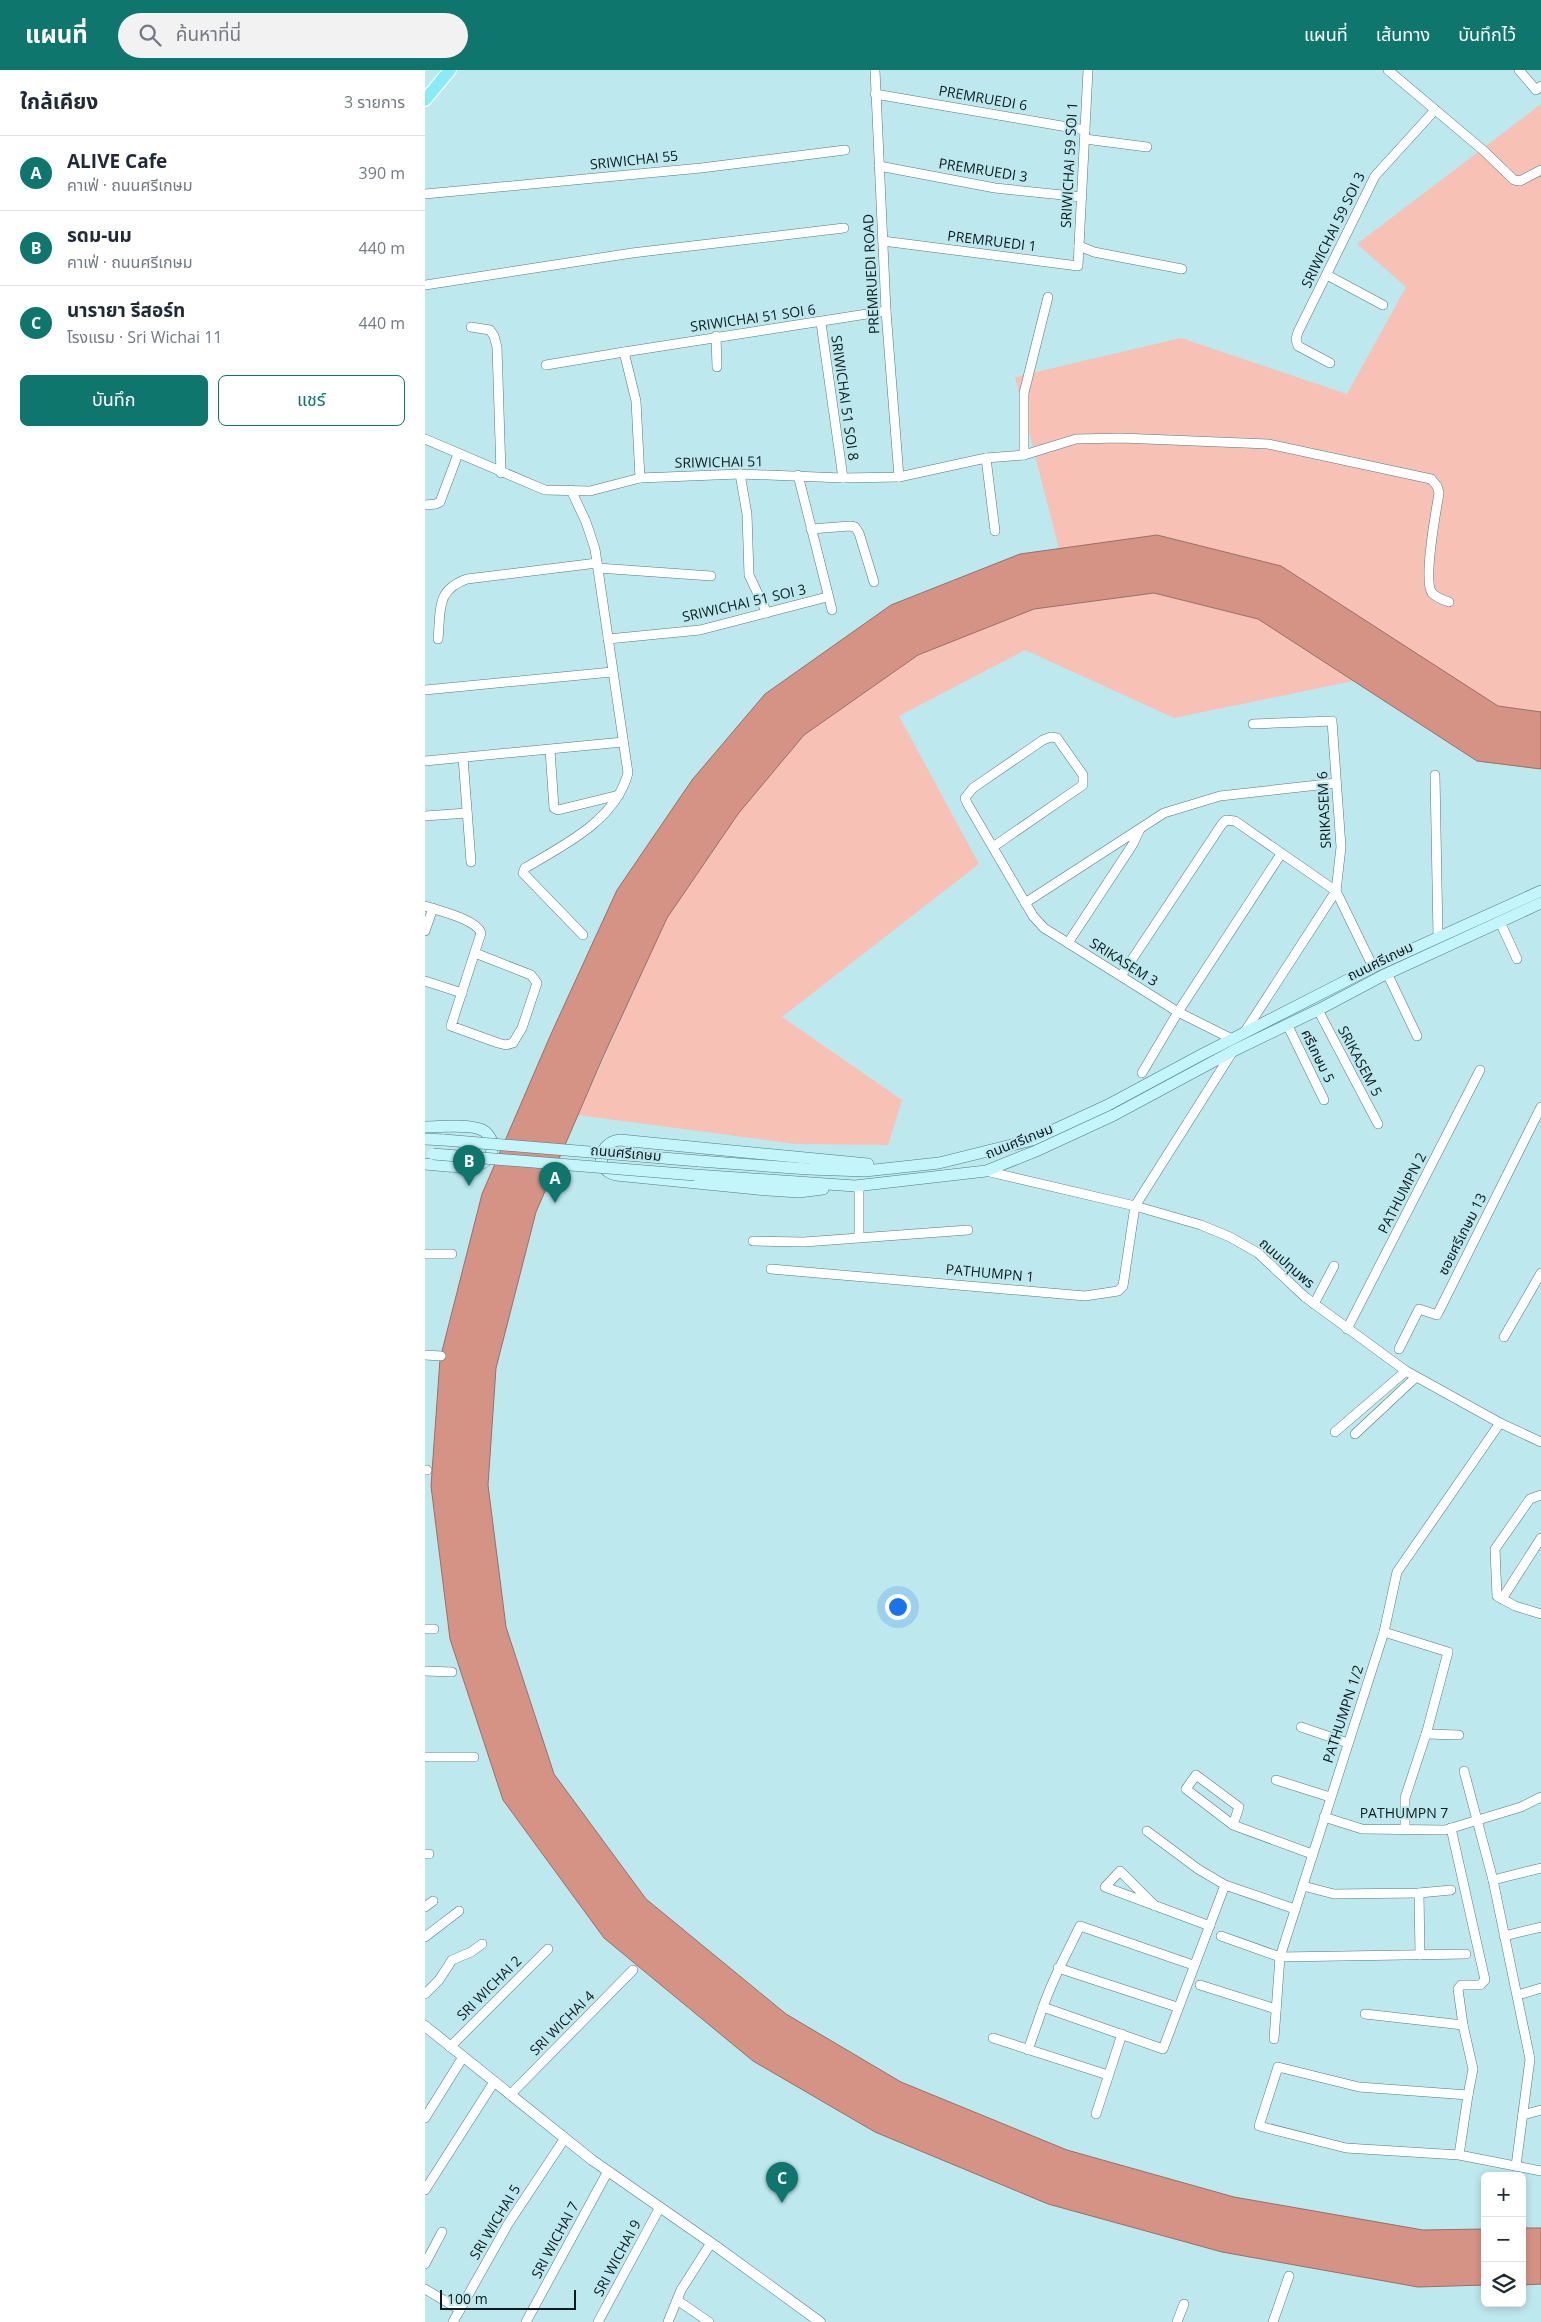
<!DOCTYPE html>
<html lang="th">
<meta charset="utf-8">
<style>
:root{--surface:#fff;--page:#f2f2f3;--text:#1f2937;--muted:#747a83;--line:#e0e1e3;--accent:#0f766e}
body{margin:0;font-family:"Open Sans","Noto Sans Thai",sans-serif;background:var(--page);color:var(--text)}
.controls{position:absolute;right:15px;bottom:15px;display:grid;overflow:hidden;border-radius:8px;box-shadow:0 2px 8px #0003}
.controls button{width:45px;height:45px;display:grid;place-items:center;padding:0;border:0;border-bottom:1px solid var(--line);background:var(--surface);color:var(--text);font:25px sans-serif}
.scale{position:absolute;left:15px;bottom:12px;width:136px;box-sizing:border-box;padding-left:5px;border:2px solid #0c1c1e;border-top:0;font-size:14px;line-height:18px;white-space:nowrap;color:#0c1c1e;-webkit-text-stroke:4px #bde8ee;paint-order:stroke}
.you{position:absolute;left:472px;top:1536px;width:18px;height:18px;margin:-12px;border:4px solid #fff;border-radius:50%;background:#1a73e8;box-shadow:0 0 0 8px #1a73e833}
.badge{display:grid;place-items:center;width:32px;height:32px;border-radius:50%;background:var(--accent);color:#fff;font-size:16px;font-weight:700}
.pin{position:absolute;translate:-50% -41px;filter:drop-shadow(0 1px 2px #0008)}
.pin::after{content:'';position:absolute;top:26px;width:18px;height:15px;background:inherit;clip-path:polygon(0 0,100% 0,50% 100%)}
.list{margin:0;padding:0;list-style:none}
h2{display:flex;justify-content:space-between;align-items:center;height:65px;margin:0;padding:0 20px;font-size:21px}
h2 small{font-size:16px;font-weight:400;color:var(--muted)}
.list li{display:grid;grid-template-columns:32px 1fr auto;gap:15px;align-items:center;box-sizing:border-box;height:75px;padding:0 20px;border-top:1px solid var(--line)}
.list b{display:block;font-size:19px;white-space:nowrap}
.list p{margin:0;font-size:16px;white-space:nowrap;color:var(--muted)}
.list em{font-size:16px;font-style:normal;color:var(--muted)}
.actions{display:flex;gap:10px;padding:15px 20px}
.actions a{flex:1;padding:11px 0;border:1px solid var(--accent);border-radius:8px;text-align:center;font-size:18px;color:var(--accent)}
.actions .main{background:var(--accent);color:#fff}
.icon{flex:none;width:28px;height:28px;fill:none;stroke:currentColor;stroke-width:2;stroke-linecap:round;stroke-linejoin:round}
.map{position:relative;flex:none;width:1116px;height:2252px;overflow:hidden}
header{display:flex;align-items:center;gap:30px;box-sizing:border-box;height:70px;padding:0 25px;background:var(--accent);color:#fff}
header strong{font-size:24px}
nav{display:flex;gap:28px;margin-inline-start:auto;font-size:18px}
.search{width:350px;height:45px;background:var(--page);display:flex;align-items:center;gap:12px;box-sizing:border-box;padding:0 18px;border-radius:28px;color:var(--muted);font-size:19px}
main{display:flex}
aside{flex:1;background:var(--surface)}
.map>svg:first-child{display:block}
</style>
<header>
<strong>แผนที่</strong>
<div class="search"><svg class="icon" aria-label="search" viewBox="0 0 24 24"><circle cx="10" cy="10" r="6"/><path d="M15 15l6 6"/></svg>ค้นหาที่นี่</div>
<nav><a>แผนที่</a><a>เส้นทาง</a><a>บันทึกไว้</a></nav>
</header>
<main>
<aside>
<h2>ใกล้เคียง<small>3 รายการ</small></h2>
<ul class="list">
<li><span class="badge">A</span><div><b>ALIVE Cafe</b><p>คาเฟ่ · ถนนศรีเกษม</p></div><em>390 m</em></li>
<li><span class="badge">B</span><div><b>รดม-นม</b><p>คาเฟ่ · ถนนศรีเกษม</p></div><em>440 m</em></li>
<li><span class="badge">C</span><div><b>นารายา รีสอร์ท</b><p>โรงแรม · Sri Wichai 11</p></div><em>440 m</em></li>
</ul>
<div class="actions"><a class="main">บันทึก</a><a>แชร์</a></div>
</aside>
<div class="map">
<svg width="1116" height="2252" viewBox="0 0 1116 2252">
<rect width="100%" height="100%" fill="#bde8ee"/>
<g fill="#f7c1b6">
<polygon points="1116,34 1116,642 1073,637 960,564 732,465 634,479 590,307 756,268 922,324 981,217 932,174"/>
<polygon points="729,523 833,549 928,611 749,648 600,580 474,646 554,794 357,947 477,1030 463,1075 371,1074 153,1045 242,848 313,744 379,665 493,585 609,539"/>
</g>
<g fill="#d59385" stroke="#996f66">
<polygon points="732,465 856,496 1073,636 1116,642 1116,699 1052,691 833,549 729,523 609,539 493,585 379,665 313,744 242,848 178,987 111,1142 71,1298 63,1415 81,1557 129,1704 221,1829 361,1944 476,2012 642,2080 809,2127 998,2160 1060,2159 1060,2215 993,2217 797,2182 623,2134 450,2062 328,1991 179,1868 78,1730 25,1569 6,1416 15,1289 57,1124 126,964 192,820 267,710 340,624 466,535 595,484"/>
<polygon points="1097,2158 1116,2158 1116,2214 1097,2215"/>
</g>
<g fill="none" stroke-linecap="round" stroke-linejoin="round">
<g stroke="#527a7f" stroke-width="10">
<g id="minor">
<polyline points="450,0 461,241 474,407"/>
<polyline points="663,0 654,176 669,182 757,199"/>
<polyline points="963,0 1059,81 1089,110 1095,111 1116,100"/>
<polyline points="1094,0 1111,20 1116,16"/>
<polyline points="450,24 660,60"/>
<polyline points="660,69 722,77"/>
<polyline points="454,96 570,118 657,127"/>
<polyline points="0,124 276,98 420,80"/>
<polyline points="458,171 653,196 654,176"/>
<polyline points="902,205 958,235"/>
<polyline points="0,215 207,183 419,158"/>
<polyline points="396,253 418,408"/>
<polyline points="46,257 65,260 69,266 72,277 76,403"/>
<polyline points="291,266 292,297"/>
<polyline points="905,293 873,276 871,269 873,262 950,106 1010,40"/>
<polyline points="121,295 199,282"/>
<path d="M0,369L120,420L165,421L215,408L315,404L418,408L474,407L561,388L599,385L651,369L696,368L843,374L1006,409L1012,416L1014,423C1011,441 998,511 1007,523C1012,528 1018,530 1024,532"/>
<polyline points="599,385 599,323 623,227"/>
<polyline points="561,388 570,461"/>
<polyline points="315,404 322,444 324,505 342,543"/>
<polyline points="373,405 407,540"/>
<polyline points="215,408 211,331 199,282 461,241"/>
<path d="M146,420L161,452L170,479L203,703C190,751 139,775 100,798L98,803L158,865"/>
<polyline points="0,435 11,434 15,432 33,384"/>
<polyline points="386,459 425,456 430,457 434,463 449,512"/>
<polyline points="173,498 286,506"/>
<path d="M13,569C16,541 10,520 42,509L172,493"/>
<polyline points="183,569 275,560 402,527"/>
<polyline points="0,620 187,602"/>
<polyline points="828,654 907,651 916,777 911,821 948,897"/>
<polyline points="125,680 129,738 133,740 194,725"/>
<polyline points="38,688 46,792"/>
<polyline points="0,691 198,672"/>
<polyline points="1010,705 1013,867"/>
<polyline points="0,746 42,743"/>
<polyline points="715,759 708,774 643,873 753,942 807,969"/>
<polyline points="568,777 658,715 658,705 632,668 626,667 618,670 548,718 540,728 542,733 608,846 619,858 643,873"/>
<polyline points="600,833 739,743 795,726 911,713"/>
<path d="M0,836C14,841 51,849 56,863L26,956L73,973L81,975L88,973L97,958L112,913L106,905L50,883"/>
<polyline points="1075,852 1092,889"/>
<polyline points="0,861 8,838"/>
<polyline points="962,903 992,966"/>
<polyline points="696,906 797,754 801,750 810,751 911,821 819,963"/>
<polyline points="0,911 37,923"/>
<polyline points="893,940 953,1054"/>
<polyline points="862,954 899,1030"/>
<polyline points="717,1003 753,942 856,784"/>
<polyline points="561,1101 710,1136 776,1155 805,1167 833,1183 880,1227 981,1301 1075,1353 1116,1372"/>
<polyline points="434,1115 434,1167"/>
<polyline points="328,1171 379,1172 543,1160"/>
<polyline points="0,1184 27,1184"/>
<polyline points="346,1199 660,1226 693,1221 698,1216 710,1136 808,981"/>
<polyline points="889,1234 909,1196"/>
<polyline points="922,1259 1055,1000"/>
<polyline points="1079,1267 1116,1203"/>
<polyline points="974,1279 994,1239 1012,1245 1116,1037"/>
<polyline points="0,1285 16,1286"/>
<polyline points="910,1362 981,1301"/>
<polyline points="930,1364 991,1307"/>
<polyline points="0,1400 2,1400"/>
<polyline points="1116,1425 1105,1429 1070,1479 1072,1526 1090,1536 1116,1544"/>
<polyline points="1077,1529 1116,1468"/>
<polyline points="0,1559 9,1559"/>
<polyline points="959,1562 1023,1582 1002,1661 980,1728 980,1759"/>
<polyline points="0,1601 27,1602"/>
<polyline points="876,1657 923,1673"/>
<polyline points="1001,1664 1034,1665"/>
<polyline points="0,1687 49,1687"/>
<polyline points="1039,1701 1068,1810 1105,1989 1091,2096"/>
<polyline points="851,1710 905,1727"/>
<polyline points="899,1747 937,1759 1020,1760 1096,1737 1116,1727"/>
<polyline points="808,1755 814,1737 771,1705 761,1719 808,1755 887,1784"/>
<polyline points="1026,1758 1060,1910 1055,1915 1036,1915 1033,1919 1038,1955 1048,1999 1043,2025"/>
<polyline points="722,1761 773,1799 800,1815 870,1839"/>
<polyline points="0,1784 4,1784"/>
<polyline points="1068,1810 1116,1798"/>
<polyline points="878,1816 909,1824 994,1823 1026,1820"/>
<polyline points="994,1823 995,1885"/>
<polyline points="730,1836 695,1801 680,1817 785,1856"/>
<polyline points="0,1837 8,1831"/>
<polyline points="796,1866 855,1887 1041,1884"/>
<polyline points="1079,1866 1116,1857"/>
<polyline points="0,1867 34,1841"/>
<path d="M768,1895L655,1856C642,1883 628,1908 618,1937L738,1979L800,1815"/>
<polyline points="633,1898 752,1937"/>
<polyline points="775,1915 851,1939"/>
<polyline points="0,1924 14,1910 27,1890 46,1882 57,1874"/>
<polyline points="1093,1925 1116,1918"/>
<polyline points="940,1944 1038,1955"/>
<polyline points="568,1968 683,2005"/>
<polyline points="849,1969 855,1887 959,1562 972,1502 1075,1353"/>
<polyline points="25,1977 123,1879"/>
<polyline points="603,1980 618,1937"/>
<polyline points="85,2025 208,1900"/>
<polyline points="671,2044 697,1964"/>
<polyline points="1098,2045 1116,2040"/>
<polyline points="0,2048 38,1987"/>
<polyline points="1034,2085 1043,2025 934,2017 853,1997 834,2056 921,2078 1034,2085 1116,2101"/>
<polyline points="0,2120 69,2012"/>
<polyline points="0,2194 17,2162"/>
<polyline points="0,2219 35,2240"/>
<polyline points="252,2230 284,2252"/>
<polyline points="28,2252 83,2154 140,2068"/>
<polyline points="101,2252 183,2101"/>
<polyline points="173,2252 235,2137"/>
<polyline points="243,2252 256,2220 286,2173"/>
<polyline points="752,2252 759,2234"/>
<polyline points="848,2252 864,2206"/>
</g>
</g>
<g stroke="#527a7f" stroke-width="11">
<polyline id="tertiary" points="0,1956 167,2090 292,2177 395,2252"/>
</g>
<g stroke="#527a7f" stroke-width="12">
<g id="secondary">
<path d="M0,1057C15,1057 41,1054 55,1059C61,1061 66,1067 67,1073C71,1107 20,1095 0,1094"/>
<polyline points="0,1069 19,1070"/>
<polyline points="274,1091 383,1099 440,1101 514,1093 607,1070 683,1035 776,985 948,897 1116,821"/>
<polyline points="270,1105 430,1116 561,1101 611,1081 689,1045 808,981 893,940 957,906 1116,833"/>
<path d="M398,1119L374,1122L343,1120L191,1105C169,1100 173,1072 195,1070L443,1094"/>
</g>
</g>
<g stroke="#fff" stroke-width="14">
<polyline id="primary" points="0,30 25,0"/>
</g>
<use href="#minor" stroke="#fff" stroke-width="9"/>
<use href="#tertiary" stroke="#fff" stroke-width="10"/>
<use href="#secondary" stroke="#c4f5fa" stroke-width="11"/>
<use href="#primary" stroke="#89ebf5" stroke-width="12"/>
<g stroke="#527a7f" stroke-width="12" stroke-linecap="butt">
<g id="secondary-bridge">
<polyline points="19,1070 274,1091"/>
<polyline points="8,1084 270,1105"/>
</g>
</g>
<use href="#secondary-bridge" stroke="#c4f5fa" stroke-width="11"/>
</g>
<g text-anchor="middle" stroke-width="4" stroke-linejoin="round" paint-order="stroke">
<g font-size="14" fill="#0c1c1e" stroke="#bde8ee">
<text transform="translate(558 28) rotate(10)" y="5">PREMRUEDI 6</text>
<text transform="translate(209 90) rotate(-6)" y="5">SRIWICHAI 55</text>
<text transform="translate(644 95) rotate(-87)" y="5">SRIWICHAI 59 SOI 1</text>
<text transform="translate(558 100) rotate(9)" y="5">PREMRUEDI 3</text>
<text transform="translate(908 160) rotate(-64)" y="5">SRIWICHAI 59 SOI 3</text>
<text transform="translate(567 171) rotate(7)" y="5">PREMRUEDI 1</text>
<text transform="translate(446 204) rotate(-93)" y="5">PREMRUEDI ROAD</text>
<text transform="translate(328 248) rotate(-8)" y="5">SRIWICHAI 51 SOI 6</text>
<text transform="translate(420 328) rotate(82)" y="5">SRIWICHAI 51 SOI 8</text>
<text transform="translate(294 392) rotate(-1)" y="5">SRIWICHAI 51</text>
<text transform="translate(319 533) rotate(-13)" y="5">SRIWICHAI 51 SOI 3</text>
<text transform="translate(899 740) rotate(-93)" y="5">SRIKASEM 6</text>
<text transform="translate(955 891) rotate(-26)" y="5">ถนนศรีเกษม</text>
<text transform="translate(699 892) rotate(32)" y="5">SRIKASEM 3</text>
<text transform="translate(893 986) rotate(64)" y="5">ศรีเกษม 5</text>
<text transform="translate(935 991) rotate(62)" y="5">SRIKASEM 5</text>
<text transform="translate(594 1071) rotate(-22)" y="5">ถนนศรีเกษม</text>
<text transform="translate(201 1083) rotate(5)" y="5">ถนนศรีเกษม</text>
<text transform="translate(977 1123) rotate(-63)" y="5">PATHUMPN 2</text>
<text transform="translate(1037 1164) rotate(-63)" y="5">ซอยศรีเกษม 13</text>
<text transform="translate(862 1193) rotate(41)" y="5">ถนนปทุมพร</text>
<text transform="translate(565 1203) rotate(5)" y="5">PATHUMPN 1</text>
<text transform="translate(918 1644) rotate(-72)" y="5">PATHUMPN 1/2</text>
<text x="979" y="1748">PATHUMPN 7</text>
<text transform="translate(64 1918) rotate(-45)" y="5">SRI WICHAI 2</text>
<text transform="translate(137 1953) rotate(-45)" y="5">SRI WICHAI 4</text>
<text transform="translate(70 2152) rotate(-59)" y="5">SRI WICHAI 5</text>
<text transform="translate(130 2170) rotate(-62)" y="5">SRI WICHAI 7</text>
<text transform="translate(192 2188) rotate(-62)" y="5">SRI WICHAI 9</text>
</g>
</g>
</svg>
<div class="controls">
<button>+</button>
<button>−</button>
<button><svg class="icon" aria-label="layers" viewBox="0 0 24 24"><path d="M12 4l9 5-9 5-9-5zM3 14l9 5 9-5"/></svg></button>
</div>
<div class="scale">100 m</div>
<div class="you"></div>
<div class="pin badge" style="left:130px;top:1133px">A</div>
<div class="pin badge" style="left:44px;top:1116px">B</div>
<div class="pin badge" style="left:357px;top:2133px">C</div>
</div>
</main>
